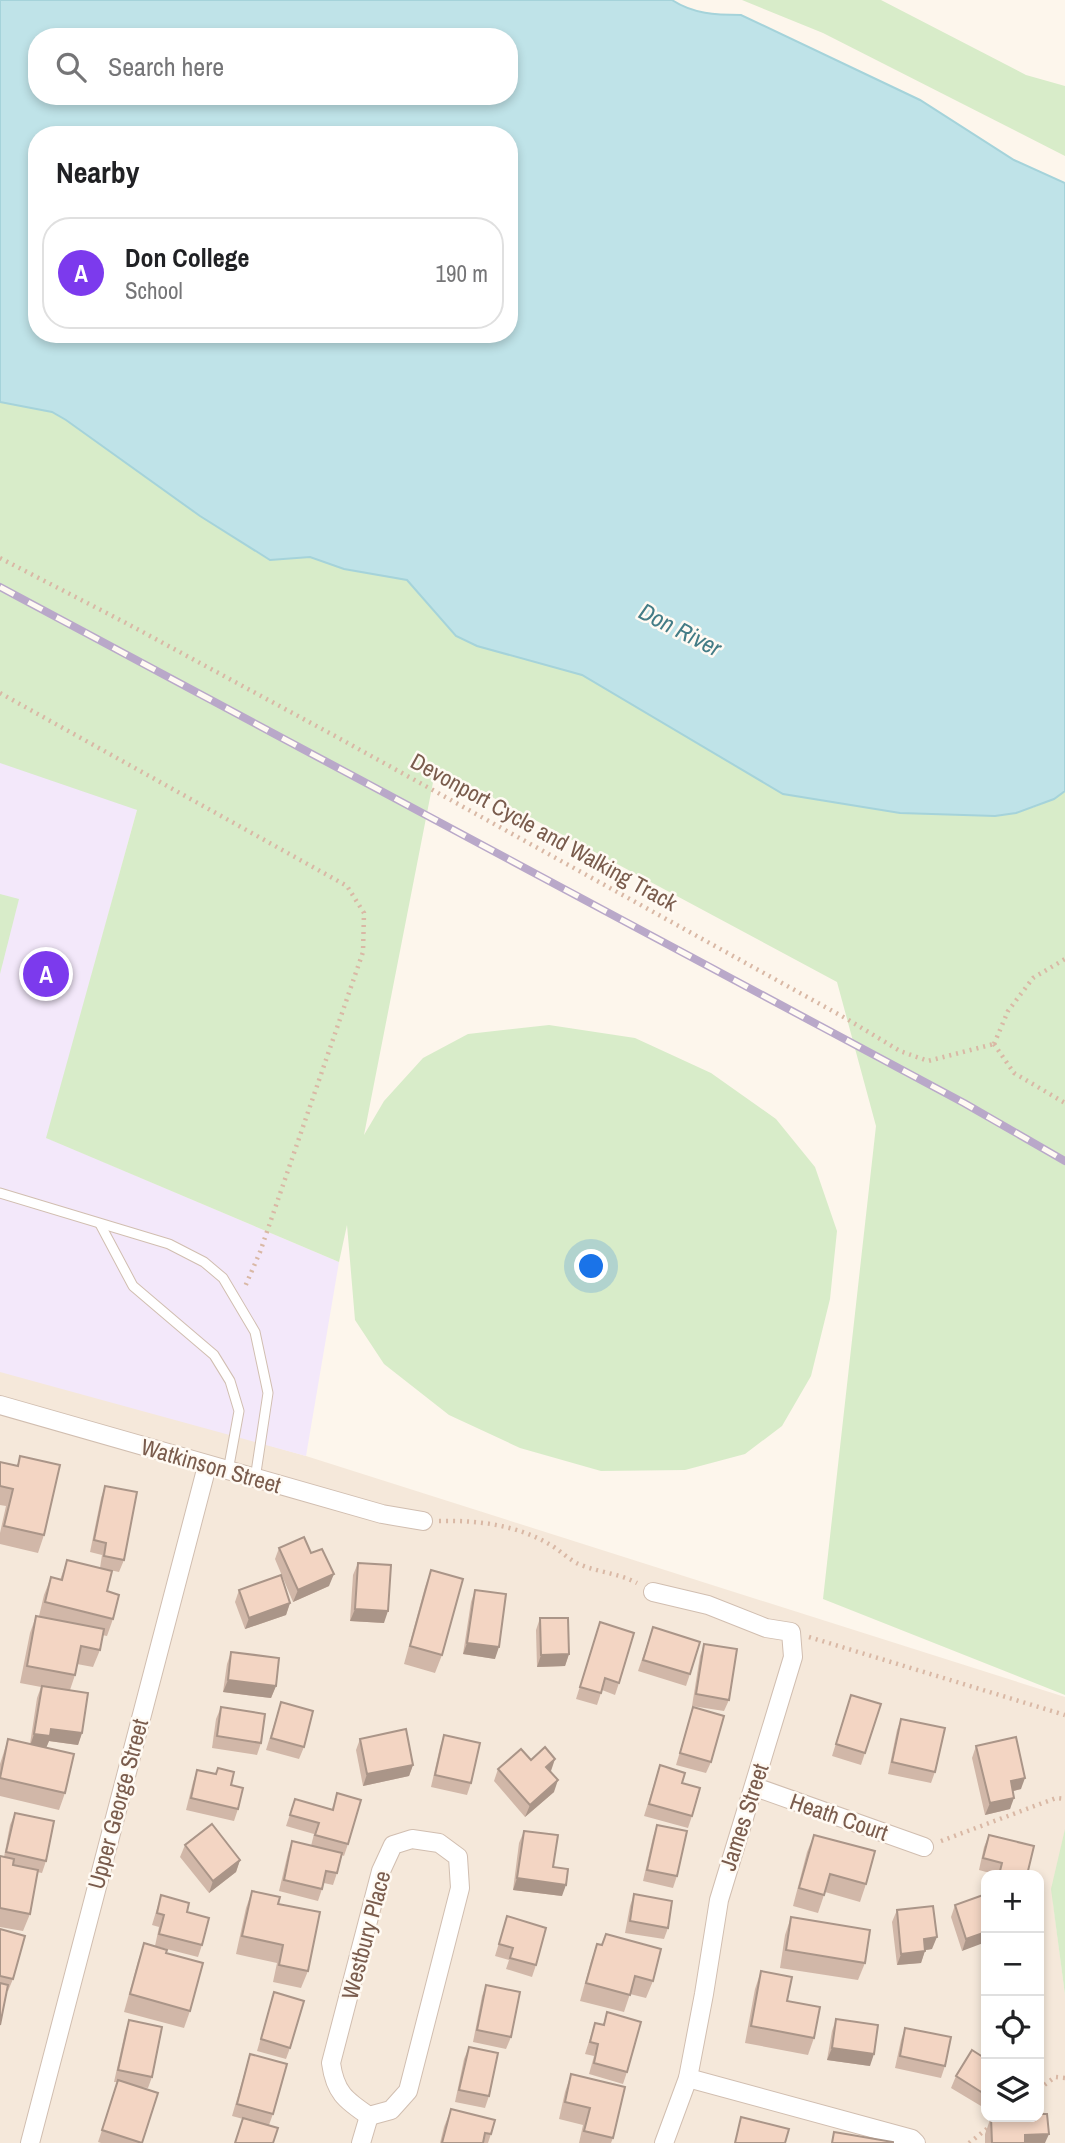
<!DOCTYPE html>
<meta charset="utf-8">
<style>
:root{--surface:#fff;--page:#f2f2f2;--text:#202124;--muted:#757577;--line:#e0e0e0;--accent:#7c3aed}
body{margin:0;font-family:"Archivo Narrow",sans-serif;background:var(--page);color:var(--text)}
.controls{position:absolute;right:21px;bottom:21px;display:grid;overflow:hidden;border-radius:14px;box-shadow:0 4px 10px #0003}
.controls button{width:63px;height:63px;display:grid;place-items:center;padding:0;border:0;border-bottom:2px solid var(--line);background:var(--surface);color:var(--text);font:35px sans-serif}
.you{position:absolute;left:592px;top:1267px;width:24px;height:24px;margin:-18px;border:5px solid #fff;border-radius:50%;background:#1a73e8;box-shadow:0 0 0 10px #1a73e833}
.badge{display:grid;place-items:center;width:46px;height:46px;border-radius:50%;background:var(--accent);color:#fff;font-size:23px;font-weight:700}
.pin{position:absolute;translate:-50% -50%;border:4px solid #fff;box-shadow:0 2px 7px #0006}
.list{margin:0;padding:0;list-style:none}
h2{display:flex;justify-content:space-between;align-items:center;height:91px;margin:0;padding:0 28px;font-size:30px}
h2 small{font-size:23px;font-weight:400;color:var(--muted)}
.list li{display:grid;grid-template-columns:46px 1fr auto;gap:21px;align-items:center;box-sizing:border-box;height:112px;margin:0 14px 14px;padding:0 14px;border:2px solid var(--line);border-radius:28px}
.list b{display:block;font-size:26px;white-space:nowrap}
.list p{margin:0;font-size:23px;white-space:nowrap;color:var(--muted)}
.list em{font-size:23px;font-style:normal;color:var(--muted)}
.icon{flex:none;width:38px;height:38px;fill:none;stroke:currentColor;stroke-width:2;stroke-linecap:round;stroke-linejoin:round}
.map{position:relative;flex:none;width:1065px;height:2143px;overflow:hidden}
.search{position:absolute;background:var(--surface);box-shadow:0 4px 10px #0003;left:28px;top:28px;width:490px;height:77px;display:flex;align-items:center;gap:18px;box-sizing:border-box;padding:0 24px;border-radius:28px;color:var(--muted);font-size:26px}
.panel{position:absolute;background:var(--surface);box-shadow:0 4px 10px #0003;left:28px;top:126px;width:490px;height:217px;border-radius:28px}
.map>svg:first-child{display:block}
</style>
<div class="map">
<svg width="1065" height="2143" viewBox="0 0 1065 2143">
<rect width="100%" height="100%" fill="#fdf6ec"/>
<path fill="#f5e8da" fill-rule="evenodd" d="M0,1367L306,1456L1065,1697V1843L1053,1902L1065,1995V2143H0ZM986,1875H1039V2117H986Z"/>
<polygon fill="#f3e8fa" points="0,750 137,810 47,1138 339,1262 306,1456 0,1372"/>
<g fill="#d8ecc9">
<polygon points="742,0 881,0 1026,75 1065,86 1065,156 823,33"/>
<path d="M5,401L52,412L66,420L200,516L269,560L310,557L344,569L407,580L456,636L477,646L582,675L783,794L995,816C1020,813 1044,806 1065,791V1695L823,1599L876,1126L837,982L436,767L364,1135L384,1101L423,1058L468,1034L549,1025L635,1038L711,1073L776,1119L815,1167L837,1231L830,1299L811,1376L782,1426L745,1454L685,1470L601,1471L520,1448L449,1415L384,1364L355,1320L347,1225L339,1262L46,1138L137,810L0,763V402Z"/>
<polygon points="0,894 19,899 0,974"/>
<polygon points="1065,1829 1065,1995 1051,1889"/>
</g>
<path fill="#bfe3e8" stroke="#a5d3da" stroke-width="2" fill-rule="evenodd" d="M0,0H672C693,14 716,15 741,15L920,100L1014,160L1065,183V791L1054,799L1016,813L995,816L900,813L783,794L582,675L477,646L456,636L407,580L344,569L310,557L270,560L200,516L66,420L52,412L0,402ZM37,37H509V96H37ZM37,135H509V334H37Z"/>
<g fill="none" stroke-linecap="round" stroke-linejoin="round">
<g stroke="#d1beb0" stroke-width="11">
<g id="service">
<polyline points="0,1193 169,1244 204,1262 223,1278 255,1332 268,1393 255,1479"/>
<polyline points="100,1224 133,1286 214,1355 230,1381 239,1411 228,1471"/>
</g>
</g>
<g stroke="#d1beb0" stroke-width="20">
<g id="minor">
<polyline points="0,1405 382,1514 423,1521"/>
<polyline points="653,1592 708,1605 766,1628 791,1632 793,1657 719,1900 704,1994 688,2078 664,2143"/>
<polyline points="755,1787 924,1847"/>
<path d="M412,1839L439,1843L458,1857L460,1888L408,2091L391,2110L369,2116C345,2100 335,2092 331,2063L381,1871L393,1845Z"/>
<polyline points="688,2078 912,2139 916,2143"/>
<polyline points="30,2143 207,1466"/>
<polyline points="361,2143 369,2116"/>
</g>
</g>
<g stroke="#d9b8a5" stroke-width="4.5" stroke-dasharray="2 5" stroke-linecap="butt">
<polyline points="0,558 126,623 335,736 847,1019 900,1051 928,1061 994,1044"/>
<polyline points="0,693 347,886 364,913 363,952 260,1252 244,1289"/>
<polyline points="994,1044 1008,1011 1033,978 1065,959"/>
<polyline points="994,1044 1014,1073 1065,1103"/>
<path d="M439,1521C478,1520 516,1525 549,1544C560,1550 570,1561 581,1565C601,1573 618,1573 637,1583"/>
<polyline points="809,1637 1065,1715"/>
<polyline points="941,1841 1056,1798 1065,1799"/>
<polyline points="1039,2089 1055,2077 1065,2078"/>
<polyline points="969,2143 988,2128"/>
</g>
<use href="#service" stroke="#fff" stroke-width="9"/>
<use href="#minor" stroke="#fff" stroke-width="18"/>
<g stroke="#b9a8c9" stroke-width="8">
<polyline id="rail" points="0,587 964,1103 1065,1161"/>
</g>
<use href="#rail" stroke="#fffaf3" stroke-width="5" stroke-dasharray="16" stroke-linecap="butt"/>
</g>
<g fill="#d1b7a8">
<polygon points="20,1456 44,1535 38,1553 0,1544 0,1533 6,1506 0,1505 0,1462 17,1466"/>
<polygon points="105,1486 124,1560 119,1572 100,1568 102,1555 90,1552 101,1498"/>
<polygon points="279,1548 311,1553 329,1586 293,1602 275,1559"/>
<polygon points="67,1560 107,1591 113,1619 107,1636 102,1635 100,1650 93,1667 77,1664 75,1675 70,1690 82,1733 78,1745 49,1741 46,1748 65,1793 59,1810 0,1796 0,1764 8,1739 30,1744 37,1698 41,1687 20,1683 30,1633 36,1616 39,1616 44,1595 51,1577 60,1580"/>
<polygon points="358,1563 384,1623 350,1621 353,1575"/>
<polygon points="431,1570 442,1655 435,1673 404,1664 425,1587"/>
<polygon points="239,1590 290,1603 286,1615 245,1629 235,1602"/>
<polygon points="475,1590 495,1659 463,1654 471,1602"/>
<polygon points="540,1618 569,1654 565,1666 537,1667 536,1630"/>
<polygon points="600,1622 619,1683 615,1695 602,1690 597,1705 576,1699"/>
<polygon points="653,1627 690,1674 686,1686 638,1671"/>
<polygon points="704,1644 729,1700 724,1711 692,1706 700,1656"/>
<polygon points="231,1652 276,1686 271,1698 223,1692 227,1664"/>
<polygon points="851,1695 865,1753 861,1765 832,1756"/>
<polygon points="281,1702 304,1747 299,1759 266,1750"/>
<polygon points="221,1707 261,1743 257,1755 212,1748 216,1719"/>
<polygon points="693,1707 711,1762 706,1773 676,1765"/>
<polygon points="901,1719 935,1772 931,1783 888,1774 897,1730"/>
<polygon points="444,1735 471,1783 467,1795 431,1787 440,1747"/>
<polygon points="360,1739 413,1765 409,1776 363,1786 356,1750"/>
<polygon points="976,1746 1021,1789 1013,1791 1010,1809 985,1815 972,1758"/>
<polygon points="531,1760 551,1771 550,1772 554,1792 525,1817 494,1781 498,1769"/>
<polygon points="660,1765 682,1783 692,1816 688,1828 644,1816"/>
<polygon points="197,1770 231,1785 238,1809 234,1821 186,1810 193,1782"/>
<polygon points="337,1793 348,1844 344,1856 342,1855 337,1873 333,1885 324,1883 318,1901 279,1891 288,1853 292,1841 311,1846 314,1834 286,1826 295,1799 332,1809"/>
<polygon points="15,1813 46,1861 42,1873 37,1872 30,1914 23,1931 0,1927 0,1856 4,1857 10,1825"/>
<polygon points="657,1825 677,1876 673,1888 643,1881 653,1837"/>
<polygon points="524,1831 553,1867 562,1896 513,1890 519,1843"/>
<polygon points="814,1835 866,1884 860,1902 825,1892 818,1913 793,1906 807,1852"/>
<polygon points="989,1835 1027,1875 997,1875 979,1870 984,1847"/>
<polygon points="185,1845 240,1860 236,1872 209,1893 180,1857"/>
<polygon points="252,1891 278,1904 308,1971 301,1988 273,1982 277,1963 236,1954 246,1908"/>
<polygon points="634,1894 668,1928 664,1939 625,1933 630,1906"/>
<polygon points="986,1894 962,1951 951,1917 955,1905"/>
<polygon points="161,1895 187,1912 202,1945 198,1957 155,1946 159,1927 152,1925"/>
<polygon points="897,1910 932,1949 925,1950 921,1963 897,1965 892,1922"/>
<polygon points="507,1916 536,1965 532,1977 506,1969 509,1960 495,1956"/>
<polygon points="791,1917 865,1963 858,1980 780,1968 785,1935"/>
<polygon points="0,1929 13,1979 8,1991 7,1991 0,2025"/>
<polygon points="606,1934 653,1981 646,1998 630,1994 624,2012 580,2001 591,1961 597,1944 601,1945"/>
<polygon points="144,1943 166,1953 190,2011 184,2028 124,2012 138,1961"/>
<polygon points="761,1971 787,2001 814,2038 808,2055 745,2043 755,1989"/>
<polygon points="486,1985 511,2037 506,2049 473,2042 482,1996"/>
<polygon points="274,1992 290,2048 286,2059 257,2051"/>
<polygon points="607,2012 627,2072 623,2084 589,2074 594,2056 585,2054 591,2035 595,2023 603,2025"/>
<polygon points="836,2019 870,2066 827,2060 832,2031"/>
<polygon points="129,2020 152,2077 148,2088 138,2087 142,2143 101,2143 98,2142 118,2082 114,2082 125,2032"/>
<polygon points="905,2028 945,2066 941,2078 895,2068 901,2040"/>
<polygon points="469,2047 489,2096 485,2108 455,2102 464,2059"/>
<polygon points="250,2054 273,2114 269,2125 273,2143 235,2143 243,2119 232,2116"/>
<polygon points="986,2059 986,2109 951,2088 956,2076"/>
<polygon points="571,2074 613,2138 611,2143 579,2143 583,2125 559,2119 565,2092"/>
<polygon points="451,2109 491,2134 488,2143 440,2143 444,2127"/>
<polygon points="991,2117 1045,2143 985,2143 985,2134"/>
</g>
<g fill="#aa9588">
<polygon points="334,1574 329,1586 293,1602 298,1590"/>
<polygon points="290,1603 286,1615 245,1629 249,1618"/>
<polygon points="355,1609 388,1611 384,1623 350,1621"/>
<polygon points="467,1643 499,1647 495,1659 463,1654"/>
<polygon points="569,1654 565,1666 537,1667 541,1655"/>
<polygon points="228,1680 276,1686 271,1698 223,1692"/>
<polygon points="51,1729 82,1733 78,1745 49,1741 46,1748 30,1746 34,1734"/>
<polygon points="555,1759 551,1771 542,1779 546,1767"/>
<polygon points="413,1765 409,1776 363,1786 367,1774"/>
<polygon points="1025,1778 1021,1789 1006,1793 1011,1781"/>
<polygon points="558,1780 554,1792 525,1817 530,1805"/>
<polygon points="1014,1798 1010,1809 985,1815 990,1803"/>
<polygon points="240,1860 236,1872 209,1893 213,1881"/>
<polygon points="517,1878 566,1885 562,1896 513,1890"/>
<polygon points="986,1932 986,1942 962,1951 966,1939"/>
<polygon points="937,1937 932,1949 920,1951 924,1939"/>
<polygon points="925,1951 921,1963 897,1965 901,1954"/>
<polygon points="832,2048 874,2054 870,2066 827,2060"/>
<polygon points="1049,2134 1045,2143 1022,2143 1025,2135"/>
</g>
<g fill="#f3d5c3" stroke="#aa9588" stroke-width="2">
<polygon points="20,1456 60,1465 44,1535 4,1526 13,1489 0,1486 0,1462 18,1466"/>
<polygon points="105,1486 137,1492 124,1560 104,1556 106,1543 94,1540"/>
<polygon points="304,1537 311,1553 322,1549 334,1574 298,1590 279,1548"/>
<polygon points="67,1560 112,1571 107,1591 119,1595 113,1619 45,1602 51,1577 62,1580"/>
<polygon points="358,1563 391,1565 388,1611 355,1609"/>
<polygon points="431,1570 463,1579 442,1655 410,1646"/>
<polygon points="281,1575 290,1603 249,1618 239,1590"/>
<polygon points="475,1590 506,1594 499,1647 467,1643"/>
<polygon points="36,1616 104,1629 100,1650 81,1646 75,1675 27,1666"/>
<polygon points="540,1618 568,1618 569,1654 541,1655"/>
<polygon points="600,1622 634,1633 619,1683 605,1678 601,1693 580,1687"/>
<polygon points="653,1627 700,1642 690,1674 643,1660"/>
<polygon points="704,1644 737,1649 729,1700 696,1694"/>
<polygon points="231,1652 279,1658 276,1686 228,1680"/>
<polygon points="42,1686 88,1693 82,1733 51,1729 50,1736 34,1734"/>
<polygon points="851,1695 881,1704 865,1753 836,1744"/>
<polygon points="281,1702 313,1711 304,1747 271,1738"/>
<polygon points="221,1707 265,1714 261,1743 217,1736"/>
<polygon points="693,1707 724,1716 711,1762 680,1753"/>
<polygon points="901,1719 945,1728 935,1772 892,1762"/>
<polygon points="406,1729 413,1765 367,1774 360,1739"/>
<polygon points="444,1735 480,1743 471,1783 435,1775"/>
<polygon points="1016,1737 1025,1778 1011,1781 1014,1798 990,1803 976,1746"/>
<polygon points="8,1739 74,1754 65,1793 0,1778"/>
<polygon points="545,1747 555,1759 546,1767 558,1780 530,1805 498,1769 521,1749 531,1760"/>
<polygon points="660,1765 685,1773 682,1783 700,1788 692,1816 649,1804"/>
<polygon points="218,1768 234,1772 231,1785 243,1788 238,1809 191,1798 197,1770 216,1774"/>
<polygon points="337,1793 361,1800 348,1844 315,1835 319,1823 290,1815 295,1799 333,1810"/>
<polygon points="15,1813 54,1821 46,1861 6,1852"/>
<polygon points="212,1824 240,1860 213,1881 185,1845"/>
<polygon points="657,1825 687,1831 677,1876 647,1870"/>
<polygon points="524,1831 558,1835 553,1867 568,1869 566,1885 517,1878"/>
<polygon points="814,1835 875,1851 866,1884 830,1874 824,1895 799,1888"/>
<polygon points="989,1835 1034,1846 1027,1875 1015,1875 1000,1871 1002,1863 983,1858"/>
<polygon points="292,1841 342,1853 337,1873 326,1871 322,1889 284,1880"/>
<polygon points="0,1856 14,1859 13,1865 38,1870 30,1914 0,1908"/>
<polygon points="252,1891 280,1897 278,1904 320,1912 308,1971 279,1965 283,1945 242,1936"/>
<polygon points="634,1894 672,1901 668,1928 630,1921"/>
<polygon points="986,1894 986,1932 966,1939 955,1905"/>
<polygon points="161,1895 189,1903 187,1912 209,1918 202,1945 159,1934 164,1915 157,1913"/>
<polygon points="933,1906 937,1937 924,1939 925,1951 901,1954 897,1910"/>
<polygon points="507,1916 546,1928 536,1965 510,1958 513,1948 499,1944"/>
<polygon points="791,1917 870,1930 865,1963 786,1950"/>
<polygon points="0,1929 25,1936 13,1979 0,1976"/>
<polygon points="606,1934 661,1949 653,1981 635,1976 630,1995 586,1983 597,1944 602,1945"/>
<polygon points="144,1943 167,1950 166,1953 203,1963 190,2011 130,1994"/>
<polygon points="761,1971 792,1977 787,2001 820,2007 814,2038 751,2026"/>
<polygon points="0,1983 8,1985 0,2025"/>
<polygon points="486,1985 520,1992 511,2037 477,2030"/>
<polygon points="274,1992 304,2001 290,2048 261,2039"/>
<polygon points="607,2012 641,2022 627,2072 594,2063 598,2044 590,2042 595,2023 604,2025"/>
<polygon points="836,2019 878,2025 874,2054 832,2048"/>
<polygon points="129,2020 162,2027 152,2077 118,2070"/>
<polygon points="905,2028 951,2037 945,2066 900,2056"/>
<polygon points="469,2047 498,2053 489,2096 459,2090"/>
<polygon points="972,2050 986,2059 986,2095 956,2076"/>
<polygon points="250,2054 287,2064 273,2114 237,2104"/>
<polygon points="571,2074 625,2087 613,2138 584,2131 590,2108 565,2102"/>
<polygon points="118,2080 158,2093 142,2143 102,2130"/>
<polygon points="451,2109 495,2120 491,2134 485,2133 483,2143 442,2143"/>
<polygon points="1039,2114 1047,2114 1049,2134 1025,2135 1025,2143 992,2143 991,2117 1039,2117"/>
<polygon points="741,2117 789,2129 785,2143 735,2143"/>
<polygon points="243,2118 278,2128 273,2143 235,2143"/>
<polygon points="834,2132 893,2142 893,2143 832,2143"/>
</g>
<g text-anchor="middle" stroke-width="5" stroke-linejoin="round" paint-order="stroke">
<g font-size="23" fill="#7a5c4d" stroke="#fffaf3">
<text transform="translate(544 832) rotate(29)" y="8">Devonport Cycle and Walking Track</text>
<text transform="translate(211 1466) rotate(16)" y="8">Watkinson Street</text>
<text transform="translate(118 1804) rotate(-75)" y="8">Upper George Street</text>
<text transform="translate(744 1817) rotate(-72)" y="8">James Street</text>
<text transform="translate(839 1817) rotate(19)" y="8">Heath Court</text>
<text transform="translate(366 1935) rotate(-75)" y="8">Westbury Place</text>
</g>
<g font-size="24" font-style="italic" fill="#437c86" stroke="#fffaf3">
<text transform="translate(680 630) rotate(27)" y="8">Don River</text>
</g>
</g>
</svg>
<div class="controls">
<button>+</button>
<button>−</button>
<button><svg class="icon" aria-label="locate" viewBox="0 0 24 24"><circle cx="12" cy="12" r="6"/><path d="M12 2v4M12 18v4M2 12h4M18 12h4"/></svg></button>
<button><svg class="icon" aria-label="layers" viewBox="0 0 24 24"><path d="M12 4l9 5-9 5-9-5zM3 14l9 5 9-5"/></svg></button>
</div>
<div class="you"></div>
<div class="pin badge" style="left:46px;top:974px">A</div>
<div class="search"><svg class="icon" aria-label="search" viewBox="0 0 24 24"><circle cx="10" cy="10" r="6"/><path d="M15 15l6 6"/></svg>Search here</div>
<section class="panel">
<h2>Nearby<small></small></h2>
<ul class="list">
<li><span class="badge">A</span><div><b>Don College</b><p>School</p></div><em>190 m</em></li>
</ul>
</section>
</div>
